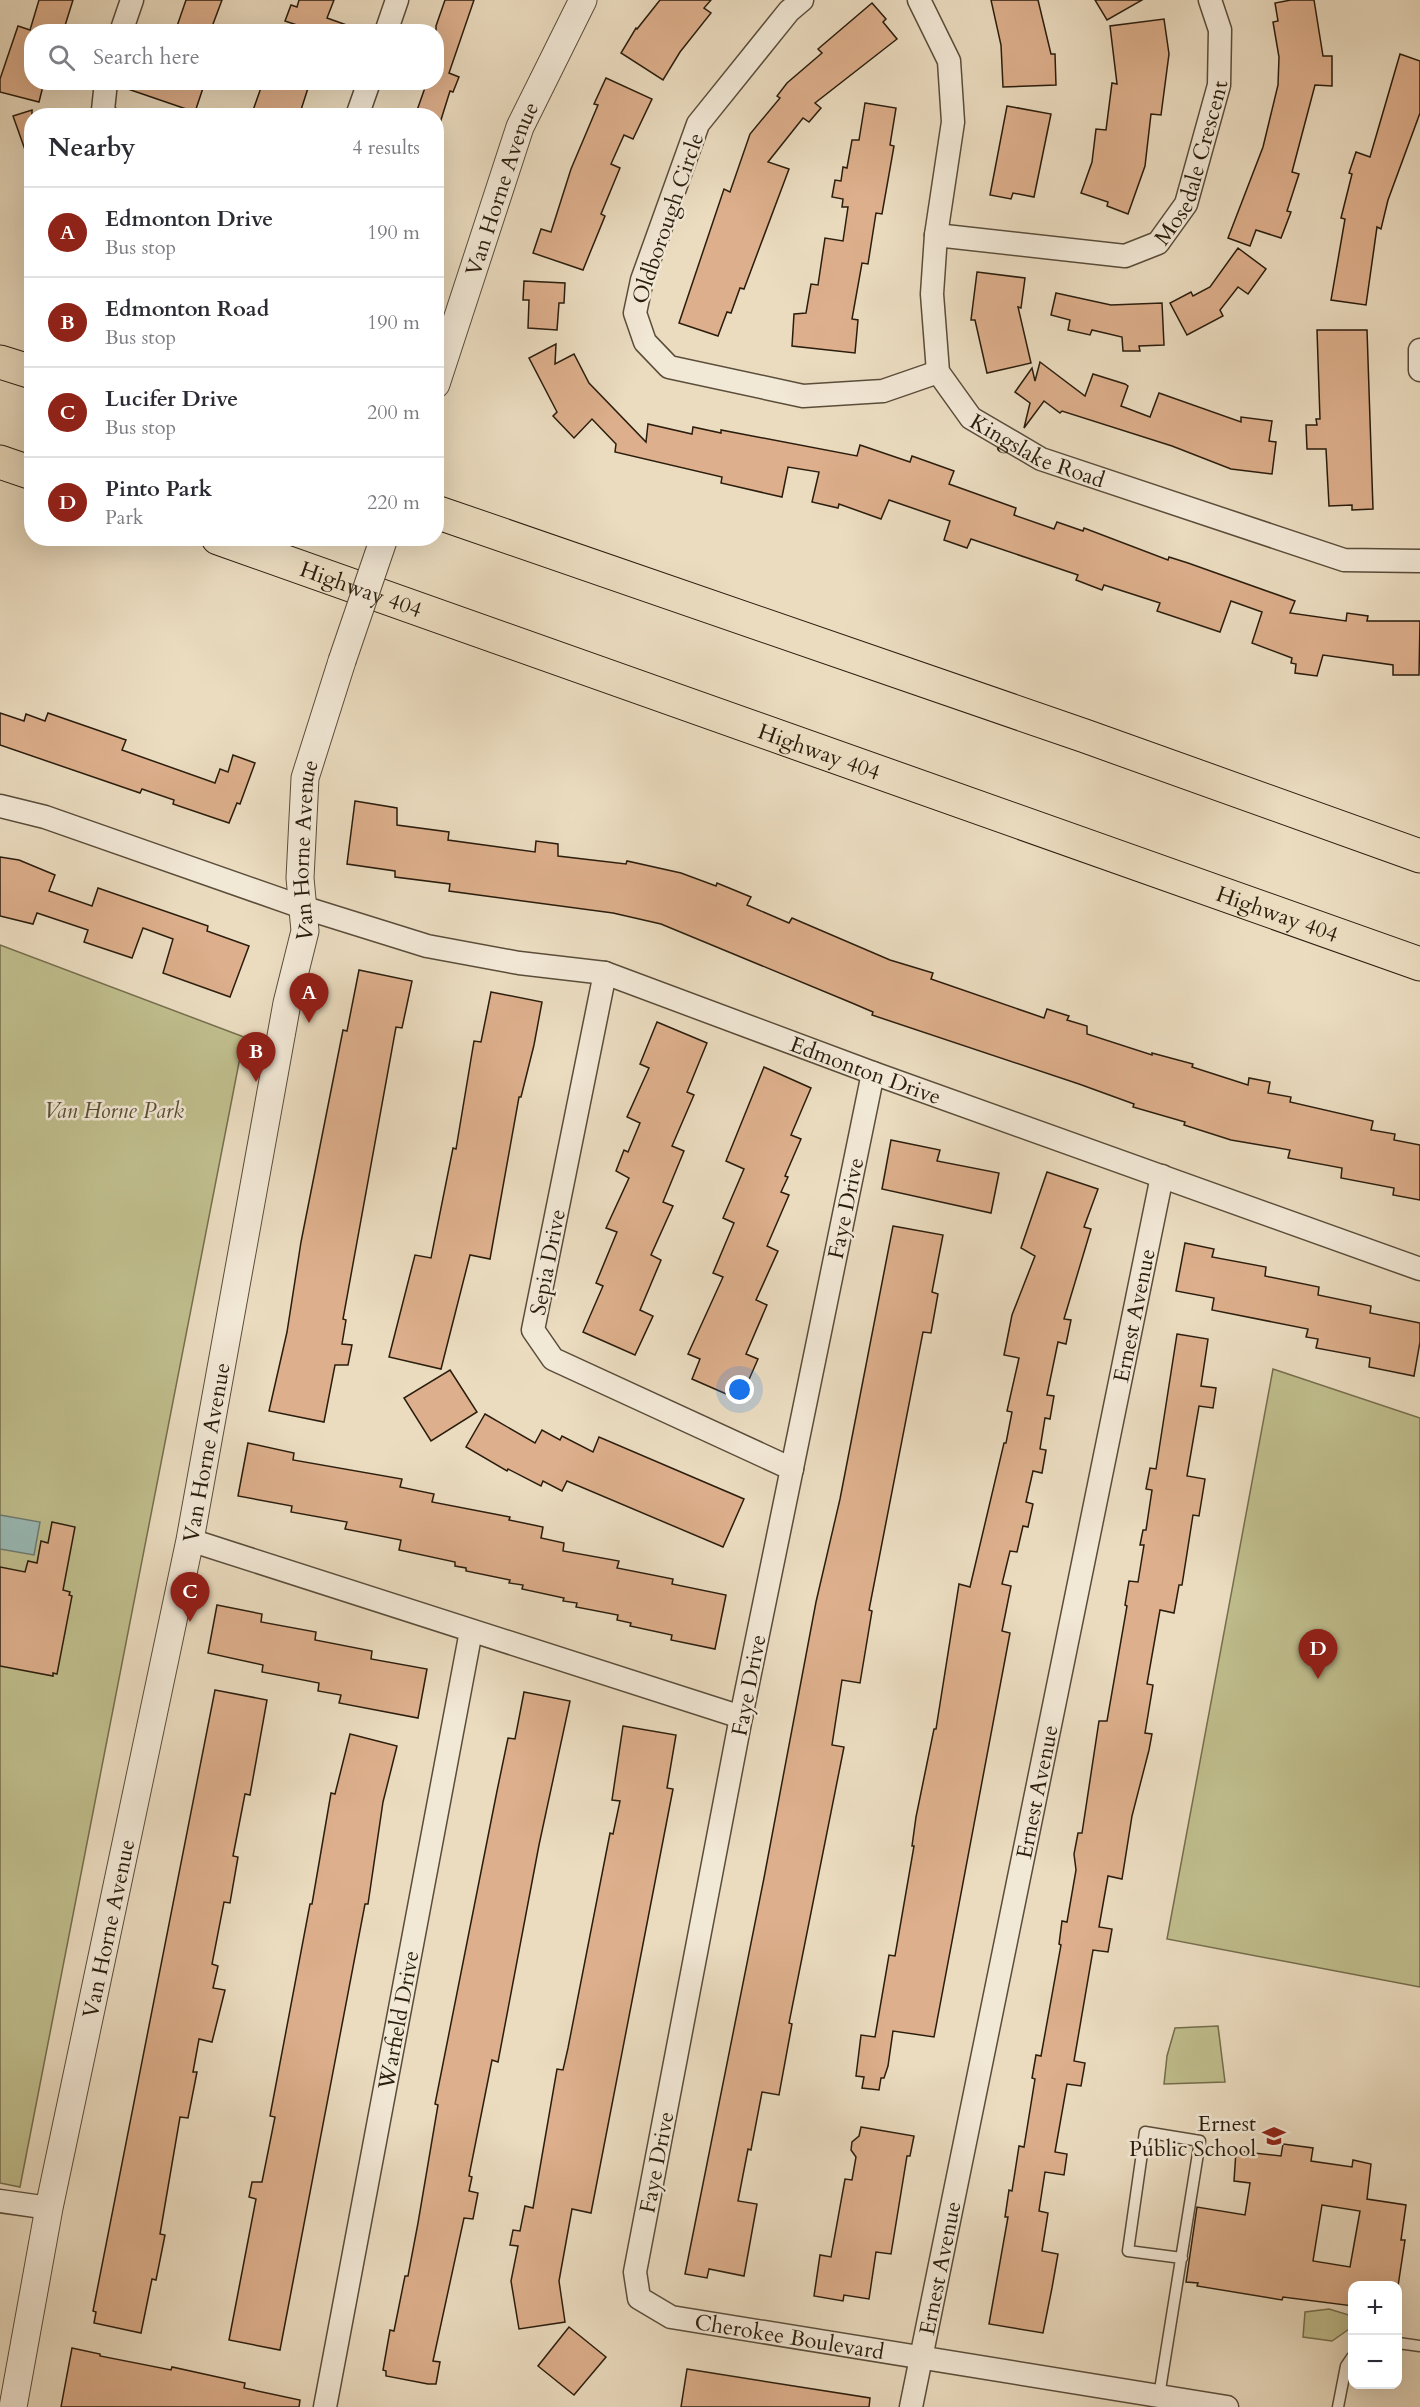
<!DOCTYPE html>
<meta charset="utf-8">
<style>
:root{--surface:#fff;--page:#f7f7f7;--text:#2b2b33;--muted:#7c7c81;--line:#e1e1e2;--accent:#8f2418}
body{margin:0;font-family:Cardo,serif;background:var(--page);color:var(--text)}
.controls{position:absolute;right:18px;bottom:18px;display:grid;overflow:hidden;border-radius:12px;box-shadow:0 6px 24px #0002}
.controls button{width:54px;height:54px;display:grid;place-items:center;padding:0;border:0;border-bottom:2px solid var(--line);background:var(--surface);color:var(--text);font:30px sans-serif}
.you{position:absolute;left:740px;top:1390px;width:21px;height:21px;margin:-15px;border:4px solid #fff;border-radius:50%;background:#1a73e8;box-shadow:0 0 0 9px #1a73e833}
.badge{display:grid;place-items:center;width:39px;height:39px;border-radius:50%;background:var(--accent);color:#fff;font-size:20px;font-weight:700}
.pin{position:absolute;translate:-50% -50px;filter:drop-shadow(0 2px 3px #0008)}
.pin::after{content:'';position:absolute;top:32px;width:21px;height:18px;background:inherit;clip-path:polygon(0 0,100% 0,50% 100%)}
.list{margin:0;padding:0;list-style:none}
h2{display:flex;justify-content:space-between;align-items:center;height:78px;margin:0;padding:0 24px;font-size:26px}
h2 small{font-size:20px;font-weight:400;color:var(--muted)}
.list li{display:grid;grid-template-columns:39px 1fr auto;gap:18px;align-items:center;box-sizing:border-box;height:90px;padding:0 24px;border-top:2px solid var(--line)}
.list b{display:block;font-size:22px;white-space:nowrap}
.list p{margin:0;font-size:20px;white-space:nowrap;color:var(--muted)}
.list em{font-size:20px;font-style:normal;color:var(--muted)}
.icon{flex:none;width:33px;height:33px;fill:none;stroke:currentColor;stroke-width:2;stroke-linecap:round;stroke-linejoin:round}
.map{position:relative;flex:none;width:1420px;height:2407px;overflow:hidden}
.search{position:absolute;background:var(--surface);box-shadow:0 6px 24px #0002;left:24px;top:24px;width:420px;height:66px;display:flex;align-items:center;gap:15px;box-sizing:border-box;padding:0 21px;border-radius:24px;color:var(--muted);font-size:22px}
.panel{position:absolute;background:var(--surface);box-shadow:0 6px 24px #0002;left:24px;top:108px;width:420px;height:438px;border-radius:24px}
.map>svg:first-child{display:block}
</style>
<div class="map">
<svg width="1420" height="2407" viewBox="0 0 1420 2407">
<rect width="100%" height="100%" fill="#ebdcc0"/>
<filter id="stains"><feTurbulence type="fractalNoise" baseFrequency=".00333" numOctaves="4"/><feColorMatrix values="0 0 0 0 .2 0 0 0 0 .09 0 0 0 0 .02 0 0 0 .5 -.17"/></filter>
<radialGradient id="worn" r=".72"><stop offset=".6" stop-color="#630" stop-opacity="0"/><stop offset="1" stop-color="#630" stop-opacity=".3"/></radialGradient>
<g fill="#c0be8d" stroke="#756e4d" stroke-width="1.5">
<polygon points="0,945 244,1037 20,2187 0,2183"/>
<polygon points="1273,1369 1420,1418 1420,1987 1167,1939"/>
<polygon points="1218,2026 1225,2082 1164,2084 1167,2056 1175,2028"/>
<polygon points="1329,2309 1349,2315 1352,2327 1332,2341 1303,2337 1305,2312"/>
</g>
<polygon fill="#99bab6" stroke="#6d7b72" stroke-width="1.5" points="0,1515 40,1522 34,1555 0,1549"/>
<g fill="#ddaf8c" stroke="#2a1d0d" stroke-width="1.5" fill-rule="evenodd">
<polygon points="39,0 73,0 63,32 32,32 32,82 44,82 39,102 0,92 0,79 18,26 30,30"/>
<polygon points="186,0 222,0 210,32 175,32"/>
<polygon points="299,0 334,0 327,18 358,29 358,32 295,32 297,25 285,21 291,5 297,7"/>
<polygon points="445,0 474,0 449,73 459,77 453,92 450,91 440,123 436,122 436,116 415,116 427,82 436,82 436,26"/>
<polygon points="660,0 711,0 704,8 711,13 680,52 663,80 621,53 636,28 637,29"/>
<polygon points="991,0 1038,0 1051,54 1055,54 1056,85 1003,87 1001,45"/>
<polygon points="1095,0 1142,0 1107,20"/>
<polygon points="1291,0 1314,0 1323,56 1332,56 1332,86 1315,85 1292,172 1299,174 1287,211 1291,212 1281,238 1256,230 1250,246 1228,238 1263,147 1278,85 1279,57 1273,22 1278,21 1275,3"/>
<polygon points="872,3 886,19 883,22 897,39 815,103 821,108 809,122 803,118 768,162 789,169 744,289 740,288 731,313 727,312 718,336 679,323 724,189 730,192 750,134 780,98 777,96 787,83 822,53 818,49"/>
<polygon points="1164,19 1169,54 1161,115 1151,114 1145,166 1128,214 1107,206 1108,202 1081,193 1092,162 1096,129 1106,130 1112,83 1117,84 1110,26"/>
<polygon points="1400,54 1420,61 1420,113 1388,200 1381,229 1377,227 1366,305 1331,300 1345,219 1341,218 1352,174 1349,173 1356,152 1370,157"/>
<polygon points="606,78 652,99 633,139 624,135 611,164 620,168 601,214 605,216 583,270 533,253 541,229 551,232 571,169 598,105 594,104"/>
<polygon points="119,82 186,82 203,88 195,112 119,86"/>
<polygon points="263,82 310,82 299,116 251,116"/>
<polygon points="865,103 896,108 890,145 894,146 882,214 876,213 868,264 862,263 852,319 858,320 855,353 792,346 794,314 806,313 811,284 818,285 825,238 843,241 848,207 842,207 843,199 832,197 835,180 841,181 843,167 847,168 852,140 859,140"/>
<polygon points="1007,106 1051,114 1034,197 1013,193 1011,199 990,195"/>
<polygon points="32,110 32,161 29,161 13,116"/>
<polygon points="1238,248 1266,269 1248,294 1238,287 1220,310 1223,316 1187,335 1170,303 1191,292 1193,296 1210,287"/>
<polygon points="977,272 1025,278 1021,308 1018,307 1031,363 987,373 975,320 971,320"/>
<polygon points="524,281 565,283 564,303 559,303 557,330 528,328 529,300 523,300"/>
<polygon points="1056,293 1111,305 1162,303 1164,345 1139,346 1140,351 1123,351 1122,337 1092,330 1090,335 1068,330 1070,320 1051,315"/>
<polygon points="1317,330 1367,330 1373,509 1352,510 1352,505 1329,506 1326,449 1307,449 1306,425 1317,425 1316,419 1320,419"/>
<polygon points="556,344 555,364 574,354 589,383 646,442 648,424 692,434 693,427 721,433 721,430 857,456 860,445 910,462 912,456 954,471 949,484 1016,508 1014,515 1054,529 1057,522 1083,531 1084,528 1168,560 1169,557 1188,563 1295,601 1290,613 1346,621 1347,613 1368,616 1367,621 1420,621 1419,675 1393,675 1393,665 1323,655 1317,676 1295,673 1296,664 1291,663 1292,658 1252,643 1262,612 1231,601 1220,632 1157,611 1160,603 1104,585 1102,590 1076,580 1078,575 971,539 967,548 944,540 950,521 889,500 881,519 839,504 838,508 812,502 819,472 788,467 782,497 721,483 722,477 615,452 616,444 592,419 574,438 553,416 557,412 529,358"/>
<polygon points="1040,362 1085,396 1093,374 1125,384 1128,386 1121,406 1150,417 1159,393 1241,422 1241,417 1272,421 1269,441 1276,442 1272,474 1231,469 1172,446 1062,411 1060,413 1044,401 1024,428 1030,403 1015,392 1032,368 1035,381"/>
<polygon points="0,713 24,721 26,714 45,721 48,713 126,740 122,750 215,783 220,769 228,772 233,755 255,763 240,804 237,803 229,823 173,804 174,800 142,789 140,793 0,745"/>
<polygon points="355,801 397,808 397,825 449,832 448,840 535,852 536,841 558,844 558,856 626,864 627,861 681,873 716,886 717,883 751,897 747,905 789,923 792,918 890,960 933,973 931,979 1044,1018 1047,1009 1069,1016 1067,1020 1087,1026 1087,1034 1152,1055 1152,1053 1193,1064 1192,1067 1248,1085 1249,1078 1270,1082 1268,1093 1291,1097 1290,1102 1373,1121 1371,1130 1395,1134 1394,1140 1420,1145 1420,1200 1393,1195 1394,1188 1341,1178 1342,1168 1288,1158 1290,1150 1231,1140 1184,1125 1185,1122 1133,1107 1134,1104 1079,1084 872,1015 873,1012 852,1003 661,924 613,913 449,891 450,884 395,877 395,871 347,864"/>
<polygon points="0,857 19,860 55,875 49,891 92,906 98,888 208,926 207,931 249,946 230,997 163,973 173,939 143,928 132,958 84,942 88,930 37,913 33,924 0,916"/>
<polygon points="359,970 412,981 402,1028 396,1027 343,1319 346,1320 342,1344 352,1345 348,1365 335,1365 324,1422 269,1411 287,1332 301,1242 343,1030 347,1031"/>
<polygon points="491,992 542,1002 534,1045 521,1097 519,1097 490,1259 470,1255 441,1369 389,1357 415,1255 431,1258 453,1148 456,1149 474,1041 481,1042"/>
<polygon points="657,1022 707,1043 687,1092 694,1095 672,1146 684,1151 663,1202 673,1206 651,1255 661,1260 640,1310 653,1316 635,1355 583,1332 603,1286 596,1283 617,1232 606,1228 629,1178 616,1171 624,1150 628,1152 640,1123 627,1117 649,1068 640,1064"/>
<polygon points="764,1067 811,1088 791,1135 801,1139 785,1176 788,1177 781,1192 789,1195 767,1246 778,1251 756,1300 767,1305 746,1354 758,1359 740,1400 692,1379 700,1359 688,1354 723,1277 713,1273 734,1223 723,1218 744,1169 726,1161"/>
<polygon points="891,1140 940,1150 937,1161 999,1173 991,1213 882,1189"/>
<polygon points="1047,1172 1098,1189 1084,1227 1091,1229 1064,1319 1071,1320 1066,1344 1058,1342 1047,1395 1054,1396 1050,1419 1045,1418 1040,1449 1046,1450 1042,1473 1033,1471 1026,1502 1033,1504 1028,1527 1023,1526 1017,1552 1010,1551 1002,1584 1011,1586 1002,1631 1010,1633 934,2037 893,2031 888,2066 884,2078 881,2078 879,2090 862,2088 864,2077 856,2076 861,2035 875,2037 889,1955 895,1956 914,1846 912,1846 916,1817 934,1729 936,1729 959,1584 970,1587 1004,1443 1006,1443 1012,1412 1007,1411 1019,1358 1004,1355 1012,1315 1035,1256 1021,1248"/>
<polygon points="893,1226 943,1235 932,1292 938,1294 931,1333 923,1332 869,1610 872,1611 860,1683 842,1680 832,1745 844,1747 789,2023 792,2024 779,2095 762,2092 751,2150 748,2149 738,2201 757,2204 744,2276 709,2269 707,2278 685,2274 764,1878 816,1602 840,1499"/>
<polygon points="1185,1243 1214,1249 1212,1257 1266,1267 1265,1276 1319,1287 1318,1295 1371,1306 1370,1313 1420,1323 1420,1342 1414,1376 1369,1367 1370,1358 1316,1348 1318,1339 1306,1337 1308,1329 1212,1310 1214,1298 1176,1291"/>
<polygon points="1177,1334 1208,1339 1201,1386 1216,1388 1213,1408 1199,1406 1187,1476 1205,1479 1199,1516 1193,1515 1182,1585 1179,1585 1174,1613 1160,1610 1147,1684 1153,1685 1145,1733 1152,1734 1149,1750 1132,1816 1122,1879 1108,1876 1099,1927 1112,1929 1108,1952 1093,1950 1074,2061 1085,2063 1081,2086 1067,2084 1055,2152 1067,2154 1064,2175 1045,2172 1039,2211 1048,2213 1042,2251 1058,2254 1052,2288 1043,2333 989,2324 1008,2217 1005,2217 1009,2190 1012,2191 1019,2146 1024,2147 1035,2079 1032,2078 1036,2055 1041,2056 1061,1945 1059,1944 1062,1921 1067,1922 1076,1870 1074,1854 1078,1833 1082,1833 1099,1721 1107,1721 1127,1606 1125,1605 1129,1581 1138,1582 1144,1545 1140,1545 1143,1530 1146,1530 1152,1490 1146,1489 1150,1468 1156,1469"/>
<polygon points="450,1370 477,1412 431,1441 404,1398"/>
<polygon points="485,1414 535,1443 542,1430 560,1440 562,1436 593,1452 599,1437 744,1499 723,1547 567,1481 562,1491 543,1481 541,1486 508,1469 507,1471 466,1447"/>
<polygon points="248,1443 294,1453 293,1460 402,1479 400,1487 434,1494 432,1502 510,1517 509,1520 543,1527 541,1538 564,1543 563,1551 619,1561 617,1568 673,1579 672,1584 726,1595 715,1649 671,1640 672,1635 630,1626 631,1623 617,1620 618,1615 576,1607 577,1603 563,1601 564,1598 522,1589 523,1585 509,1583 510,1580 466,1571 466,1568 455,1566 455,1562 399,1550 401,1540 345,1529 347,1522 291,1512 292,1506 238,1496"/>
<polygon points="52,1522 75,1527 63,1590 70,1592 69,1595 72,1596 57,1674 53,1673 53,1676 0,1666 0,1567 25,1572 28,1561 37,1563 41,1541 48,1543"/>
<polygon points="217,1605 262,1614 261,1622 316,1632 315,1640 372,1651 371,1659 427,1669 418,1718 339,1703 341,1695 318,1691 319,1683 262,1672 263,1665 208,1653"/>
<polygon points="215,1690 267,1700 250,1795 245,1794 233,1856 238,1857 230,1903 224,1902 212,1964 218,1966 213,1988 225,1990 212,2042 199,2039 193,2072 197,2072 188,2118 180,2117 160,2234 165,2235 156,2280 152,2279 141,2333 94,2323 96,2312 93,2311"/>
<polygon points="524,1692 570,1701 539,1845 498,2062 492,2060 469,2176 472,2177 469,2191 478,2193 473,2219 464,2218 433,2361 440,2362 436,2384 428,2384 386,2376 386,2371 383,2370 390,2330 394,2331 405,2276 408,2276 418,2223 438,2105 435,2104 497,1791 508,1738 515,1739"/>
<polygon points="623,1726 676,1735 667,1788 673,1789 591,2213 572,2209 559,2281 565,2322 519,2329 511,2281 518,2246 510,2245 513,2230 520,2231 525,2206 533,2208 557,2069 563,2070 568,2048 610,1833 613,1834 620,1801 612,1800"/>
<polygon points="350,1734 397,1746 383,1802 368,1904 365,1904 280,2350 229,2340 256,2199 249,2197 252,2182 262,2182 275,2117 270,2116 310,1904 312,1904 331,1793 335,1794"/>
<polygon points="861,2127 914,2136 910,2156 907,2156 891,2254 876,2252 869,2299 844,2295 843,2301 814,2296 820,2255 831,2257 845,2179 852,2180 856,2157 851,2150 852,2142 859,2136"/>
<path d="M1283,2144L1313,2148L1311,2161L1352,2167L1353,2160L1371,2164L1367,2199L1406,2205L1401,2240H1405L1398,2286H1353V2306L1283,2297L1282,2300L1197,2286L1198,2283L1186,2282L1197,2207L1245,2215L1250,2183L1234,2181L1236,2151L1281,2156ZM1322,2205L1360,2211L1350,2267L1313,2261Z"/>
<polygon points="569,2327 606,2357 574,2395 538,2366"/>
<polygon points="72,2348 100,2354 100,2356 171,2370 172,2367 245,2383 244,2388 300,2400 299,2407 61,2407"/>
<polygon points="687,2369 870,2398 869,2407 681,2407"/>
</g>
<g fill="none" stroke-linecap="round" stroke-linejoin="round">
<g stroke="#5a4d3a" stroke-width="13">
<g id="service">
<polyline points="1398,2343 1420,2346"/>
<polyline points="1159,2396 1200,2141 1145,2132 1128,2251 1182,2258"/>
<polyline points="1338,2407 1346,2366 1352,2357"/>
</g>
</g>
<g stroke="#5a4d3a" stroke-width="25">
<g id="minor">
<polyline points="802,0 789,11 698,124 642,280 635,313 645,342 669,367 803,396 883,391 938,372"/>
<path id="s1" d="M919,0L949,61L953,122L936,235L932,294L938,372L971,418L1041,459L1344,560L1420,561"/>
<polyline points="121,32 132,0"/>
<polyline points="386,32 397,0"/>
<polyline points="106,82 103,110 107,116"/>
<polyline points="357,116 369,82"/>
<path id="s2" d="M936,235L1125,256L1158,243L1186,204L1219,85L1220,30L1210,0"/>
<polyline points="1420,350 1420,370"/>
<path id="s3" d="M0,806L45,817L302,907L427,946L519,963L605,973L873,1073L1420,1269"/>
<polyline points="605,973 533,1330 553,1359 792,1469"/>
<path id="s4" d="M873,1073L741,1717L635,2272L639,2298L671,2317L1227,2407"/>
<polyline points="190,1540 741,1717"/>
<polyline points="0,2201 49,2208"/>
<path id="s5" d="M325,2407L471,1631"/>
<path id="s6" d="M911,2407L1162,1176"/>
</g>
</g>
<g stroke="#5a4d3a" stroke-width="29">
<g id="tertiary">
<path id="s7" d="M436,384L520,127L583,0"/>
<path id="s8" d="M13,2407L49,2208L190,1540L287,1003L305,931L300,878L305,778L342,661"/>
</g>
</g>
<g stroke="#2a1d0d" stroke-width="35">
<g id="motorway">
<polyline points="0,362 32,372"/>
<polyline points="0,462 32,473"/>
<polyline points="436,512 1085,736 1420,856"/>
<path id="s9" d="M218,538L1420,964"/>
</g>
</g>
<use href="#service" stroke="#f2e8d6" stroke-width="10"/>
<use href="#minor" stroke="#f2e8d6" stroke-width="22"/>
<use href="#tertiary" stroke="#f2e8d6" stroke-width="27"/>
<use href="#motorway" stroke="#ebdcc0" stroke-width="33"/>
<g stroke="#5a4d3a" stroke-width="29" stroke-linecap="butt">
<polyline id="tertiary-bridge" points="342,661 384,538"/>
</g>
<use href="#tertiary-bridge" stroke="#f2e8d6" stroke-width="27"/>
</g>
<defs>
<g id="school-bare" transform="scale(1.8)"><path d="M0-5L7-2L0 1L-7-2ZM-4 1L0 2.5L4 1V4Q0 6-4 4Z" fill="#8f2418" stroke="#f2e8d6" stroke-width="2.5" paint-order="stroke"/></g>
</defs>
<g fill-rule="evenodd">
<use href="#school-bare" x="1274" y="2136"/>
</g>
<g text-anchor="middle" stroke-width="5" stroke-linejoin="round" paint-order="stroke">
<g font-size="22" fill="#2a1d0d" stroke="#f2e8d6">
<text dy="8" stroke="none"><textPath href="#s2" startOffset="314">Mosedale Crescent</textPath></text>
<text dy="8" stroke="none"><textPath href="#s7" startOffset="206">Van Horne Avenue</textPath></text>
<text transform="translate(667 218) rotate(-71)" y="8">Oldborough Circle</text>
<text dy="8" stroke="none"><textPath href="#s1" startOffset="512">Kingslake Road</textPath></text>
<text dy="8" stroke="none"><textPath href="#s9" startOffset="152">Highway 404</textPath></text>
<text dy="8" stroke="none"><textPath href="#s9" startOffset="638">Highway 404</textPath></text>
<text dy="8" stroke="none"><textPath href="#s8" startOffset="1586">Van Horne Avenue</textPath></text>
<text dy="8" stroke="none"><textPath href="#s9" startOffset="1124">Highway 404</textPath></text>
<text dy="8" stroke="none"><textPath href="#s3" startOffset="908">Edmonton Drive</textPath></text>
<text transform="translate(845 1208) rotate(-78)" y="8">Faye Drive</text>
<text transform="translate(547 1262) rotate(-79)" y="8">Sepia Drive</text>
<text dy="8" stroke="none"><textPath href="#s6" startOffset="1114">Ernest Avenue</textPath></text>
<text dy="8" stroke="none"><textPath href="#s8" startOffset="974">Van Horne Avenue</textPath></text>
<text transform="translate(748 1685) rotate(-79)" y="8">Faye Drive</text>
<text dy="8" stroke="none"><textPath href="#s6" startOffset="628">Ernest Avenue</textPath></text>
<text dy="8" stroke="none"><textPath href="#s8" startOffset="488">Van Horne Avenue</textPath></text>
<text dy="8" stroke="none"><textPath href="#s5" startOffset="394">Warfield Drive</textPath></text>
<text transform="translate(656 2162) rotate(-79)" y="8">Faye Drive</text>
<text dy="8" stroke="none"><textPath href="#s6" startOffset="142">Ernest Avenue</textPath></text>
<text dy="8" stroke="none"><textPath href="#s4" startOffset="1406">Cherokee Boulevard</textPath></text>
</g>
<g font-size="22" font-style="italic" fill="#574d33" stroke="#f2e8d6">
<text x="114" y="1118">Van Horne Park</text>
</g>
<g font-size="22" fill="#2a1d0d" stroke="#f2e8d6" text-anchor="end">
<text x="1256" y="2131">Ernest<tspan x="1256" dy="25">Public School</tspan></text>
</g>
</g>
<rect width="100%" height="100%" filter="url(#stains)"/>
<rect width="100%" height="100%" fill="url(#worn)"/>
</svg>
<div class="controls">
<button>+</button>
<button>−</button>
</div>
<div class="you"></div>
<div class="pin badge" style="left:309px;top:1023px">A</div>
<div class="pin badge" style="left:256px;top:1082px">B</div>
<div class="pin badge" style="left:190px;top:1622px">C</div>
<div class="pin badge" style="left:1318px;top:1679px">D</div>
<div class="search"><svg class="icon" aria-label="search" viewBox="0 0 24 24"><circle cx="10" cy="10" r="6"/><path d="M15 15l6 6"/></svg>Search here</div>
<section class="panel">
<h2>Nearby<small>4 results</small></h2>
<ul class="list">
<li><span class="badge">A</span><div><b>Edmonton Drive</b><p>Bus stop</p></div><em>190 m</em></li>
<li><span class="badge">B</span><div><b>Edmonton Road</b><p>Bus stop</p></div><em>190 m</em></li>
<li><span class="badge">C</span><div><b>Lucifer Drive</b><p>Bus stop</p></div><em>200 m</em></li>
<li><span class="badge">D</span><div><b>Pinto Park</b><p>Park</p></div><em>220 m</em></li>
</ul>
</section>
</div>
